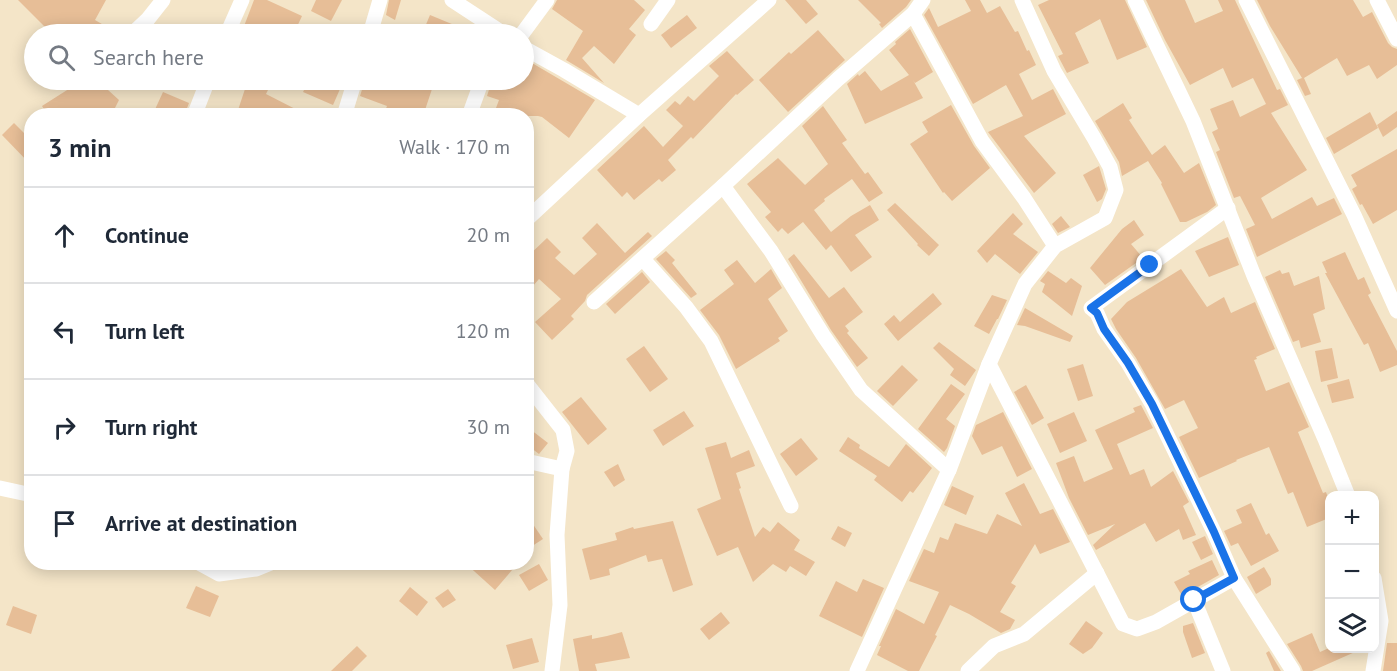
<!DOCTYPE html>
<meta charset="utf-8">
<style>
:root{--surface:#fff;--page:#f6f6f7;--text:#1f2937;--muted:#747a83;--line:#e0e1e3}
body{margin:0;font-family:"PT Sans",sans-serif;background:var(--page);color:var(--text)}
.controls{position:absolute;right:18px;bottom:18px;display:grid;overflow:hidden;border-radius:12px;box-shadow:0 3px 15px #0003}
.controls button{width:54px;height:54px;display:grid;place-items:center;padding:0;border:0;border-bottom:2px solid var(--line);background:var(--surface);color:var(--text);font:30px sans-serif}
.stop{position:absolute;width:18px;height:18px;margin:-14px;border:4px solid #1a73e8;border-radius:50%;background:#fff}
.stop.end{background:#1a73e8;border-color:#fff;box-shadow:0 2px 6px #0008}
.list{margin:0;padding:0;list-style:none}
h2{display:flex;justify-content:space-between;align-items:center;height:78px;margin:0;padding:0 24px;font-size:26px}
h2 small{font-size:20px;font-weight:400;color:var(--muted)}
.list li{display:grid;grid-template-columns:39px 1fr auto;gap:18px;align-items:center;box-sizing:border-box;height:96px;padding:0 24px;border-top:2px solid var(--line)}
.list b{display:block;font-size:22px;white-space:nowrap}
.list em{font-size:20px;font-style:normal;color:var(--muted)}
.icon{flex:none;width:33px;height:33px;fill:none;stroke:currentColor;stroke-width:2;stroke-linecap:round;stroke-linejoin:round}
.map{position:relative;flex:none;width:1397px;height:671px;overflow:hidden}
.search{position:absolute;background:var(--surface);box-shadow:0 3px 15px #0003;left:24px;top:24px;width:510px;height:66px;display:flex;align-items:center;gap:15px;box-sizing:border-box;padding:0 21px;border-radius:33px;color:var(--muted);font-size:22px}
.panel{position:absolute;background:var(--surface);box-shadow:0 3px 15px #0003;left:24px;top:108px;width:510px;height:462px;border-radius:24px}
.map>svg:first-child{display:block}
</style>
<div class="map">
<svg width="1397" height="671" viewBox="0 0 1397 671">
<rect width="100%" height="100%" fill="#f4e5c8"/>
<g fill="#e7be97">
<polygon points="18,0 106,0 95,20 119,34 36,34 45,27"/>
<polygon points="254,0 267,0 302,16 295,31 292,29 291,34 241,34"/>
<polygon points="316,0 342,0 331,21 311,11"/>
<polygon points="389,0 401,0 395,20 386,15"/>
<polygon points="557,0 634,0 645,10 629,29 636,35 614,64 594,46 582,58 604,83 566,60 583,31 552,9"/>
<polygon points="785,0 806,0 818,14 806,24"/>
<polygon points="858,0 911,0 906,7 882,28 879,24 881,23"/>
<polygon points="965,0 980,0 987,13 1000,6 1015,32 1018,31 1027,51 1029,50 1036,65 1019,74 1032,100 1053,89 1066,114 1024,136 1056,173 1034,193 988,132 1023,116 1006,85 973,104 924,15 929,8 938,27 971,11"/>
<polygon points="1049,0 1125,0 1147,47 1117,60 1100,19 1075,33 1089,63 1067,73 1058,56 1063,54 1038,5"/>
<polygon points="1146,0 1185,0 1195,23 1223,11 1218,0 1235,0 1277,90 1280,89 1288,105 1271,113 1307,170 1261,198 1272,219 1312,197 1317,206 1334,198 1342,214 1257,257 1246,229 1255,225 1240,196 1234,198 1216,152 1220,150 1212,132 1218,129 1210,109 1233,100 1240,117 1266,104 1253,78 1232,88 1223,68 1190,85 1165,40"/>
<polygon points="1257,0 1353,0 1363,17 1372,12 1388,43 1392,47 1397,49 1397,65 1377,79 1369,65 1347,76 1337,58 1304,78 1311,94 1305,96 1297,80 1302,78 1270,26"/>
<polygon points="430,15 476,34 422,34"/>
<polygon points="687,15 697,28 671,48 661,35"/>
<polygon points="910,29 933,72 915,83 913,80 923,98 865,124 847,84 858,74 859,76 865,71 881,91 909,75 889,50 896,44 895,42"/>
<polygon points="818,30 845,60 788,112 759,80 789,52 791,54"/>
<polygon points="727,51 754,80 737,95 736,94 693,139 691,137 668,160 676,170 662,182 659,179 634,200 627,192 622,197 597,170 644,126 663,147 683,126 666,110 675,101 680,105 688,96 694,101 719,76 709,66"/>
<polygon points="532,63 595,100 569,138 542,117 538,116 493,116 499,100 487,96 492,80 524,80"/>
<polygon points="80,80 97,80 119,100 111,116 48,116 42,106 75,85"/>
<polygon points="309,80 345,80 342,90 340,89 333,105 303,92"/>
<polygon points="365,80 435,80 423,116 383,116 387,106 360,96"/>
<polygon points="450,80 472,80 469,88 450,82"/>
<polygon points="247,83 268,90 266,94 309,116 236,116"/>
<polygon points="163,92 189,103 184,116 152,116"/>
<polygon points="1123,103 1132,118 1129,120 1152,155 1165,145 1184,173 1199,163 1216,205 1207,212 1186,222 1180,222 1161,184 1162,183 1148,161 1122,176 1119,162 1095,121"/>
<polygon points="951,105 974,146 990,168 952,201 944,192 943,193 910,144 928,132 922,122"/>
<polygon points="823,106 847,140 842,143 865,174 868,172 883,193 869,202 852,179 824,199 825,201 814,210 831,232 851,216 870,205 879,220 855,235 872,257 851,272 831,245 826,250 803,222 788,234 782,228 778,232 765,217 771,212 747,184 778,158 805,185 828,164 802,126"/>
<polygon points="1397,111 1397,127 1383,137 1377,125"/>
<polygon points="1370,112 1378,128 1334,154 1326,138"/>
<polygon points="14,123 32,141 32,166 2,135"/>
<polygon points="1397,149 1397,210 1373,224 1362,204 1360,205 1352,189 1357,186 1351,175"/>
<polygon points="1099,166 1106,189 1102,199 1097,202 1083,175"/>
<polygon points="895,203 939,245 929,256 917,245 918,244 887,210"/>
<polygon points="1013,213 1023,224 1013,234 1038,252 1020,274 995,254 987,263 977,251"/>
<polygon points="1061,216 1070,227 1058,233 1052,224"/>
<polygon points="1134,220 1144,235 1131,244 1143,258 1105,285 1090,268 1122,229"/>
<polygon points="597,223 625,253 648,232 652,236 587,295 585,301 571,316 574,319 552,340 535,322 561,299 539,279 526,294 526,258 547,238 561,252 555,258 574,275 597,254 582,238"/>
<polygon points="1228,237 1239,265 1209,277 1195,251"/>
<polygon points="666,251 675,260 672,263 697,294 691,298 656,259"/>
<polygon points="1345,252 1358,280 1364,277 1371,293 1368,295 1397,351 1397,365 1380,372 1368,343 1364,345 1325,273 1327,273 1322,262"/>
<polygon points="794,254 829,298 844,287 863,312 845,326 849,331 847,333 868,358 857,367 831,330 788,259"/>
<polygon points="737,260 755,283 771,269 782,288 768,299 788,331 778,338 780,341 736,369 719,335 700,310 734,284 724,270"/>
<polygon points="1181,269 1207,307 1224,297 1231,313 1255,302 1275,349 1256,357 1257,359 1254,360 1266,391 1289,382 1309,427 1298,432 1323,493 1326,492 1329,501 1329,518 1307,527 1293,492 1288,494 1269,447 1236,460 1237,461 1199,478 1179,437 1198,428 1184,400 1165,409 1136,358 1116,329 1111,319 1127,302"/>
<polygon points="1280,270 1282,274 1289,272 1294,286 1319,276 1325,309 1313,314 1321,342 1301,348 1299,340 1293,342 1265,277"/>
<polygon points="1048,271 1066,283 1071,278 1082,286 1072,316 1042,292 1045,284 1040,281"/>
<polygon points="642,272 650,282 615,314 606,304"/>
<polygon points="933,293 942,304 898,341 884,324 894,315 900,322"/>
<polygon points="992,295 1007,300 998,319 997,319 989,334 974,326"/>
<polygon points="1025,308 1073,336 1070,342 1025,326 1017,325"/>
<polygon points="939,342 976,370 965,386 950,375 954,369 933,348"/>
<polygon points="644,346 668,379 650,392 626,359"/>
<polygon points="1332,348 1338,378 1321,382 1315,351"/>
<polygon points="1083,364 1093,396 1078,401 1067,369"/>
<polygon points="902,365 918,380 893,406 877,391"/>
<polygon points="1349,379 1354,398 1332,403 1327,385"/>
<polygon points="951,384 965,394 946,419 955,426 947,448 944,452 918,429"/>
<polygon points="1026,385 1044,418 1032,425 1014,392"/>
<polygon points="581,397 607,429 588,445 562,412"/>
<polygon points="1141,405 1153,428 1117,444 1130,475 1144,469 1151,487 1173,471 1189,502 1183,506 1196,535 1183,540 1179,529 1156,542 1145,523 1096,550 1093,545 1115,524 1088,535 1069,498 1056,463 1074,456 1084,482 1113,469 1095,430 1135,412 1133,408"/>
<polygon points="684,411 694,426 663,446 653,430"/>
<polygon points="1003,412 1032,469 1017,477 1002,446 982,455 972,436 976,425"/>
<polygon points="1074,412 1087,441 1060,453 1047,424"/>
<polygon points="526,426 548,443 539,454 526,444"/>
<polygon points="848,437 860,445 859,448 889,467 906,444 932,468 913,493 910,491 902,502 874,480 877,476 839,451"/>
<polygon points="801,438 818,459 796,476 780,454"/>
<polygon points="726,442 731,458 749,450 755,466 736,473 741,488 739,489 755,537 763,527 770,532 778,522 800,540 794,550 815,562 806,576 790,566 786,572 773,564 753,582 738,547 717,556 697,509 721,499 705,448"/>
<polygon points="618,464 625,480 614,487 604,472"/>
<polygon points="1024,483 1040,514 1053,509 1070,542 1040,554 1035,544 1011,583 1016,586 1000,612 1015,620 1010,629 1001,633 969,614 950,605 935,635 937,636 919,671 908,671 877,655 881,646 879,646 896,609 924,624 939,592 909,581 924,549 934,553 940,537 948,540 955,523 987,534 997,514 1022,526 1005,493"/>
<polygon points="952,486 974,496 966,515 944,505"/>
<polygon points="1251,503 1266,535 1269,533 1279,551 1251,566 1238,543 1231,546 1224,531 1242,523 1236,510"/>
<polygon points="526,514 543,539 526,550"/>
<polygon points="673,521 693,585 673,592 662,559 648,562 646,555 609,569 610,575 590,580 582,549 617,540 615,533 633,527 634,529"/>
<polygon points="838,526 852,533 845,547 831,539"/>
<polygon points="1205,536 1213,554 1201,560 1192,542"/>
<polygon points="1212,560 1219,575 1182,596 1174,582 1190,574 1188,571"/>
<polygon points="464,562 505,562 513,569 495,590"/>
<polygon points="539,564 548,580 529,591 519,575"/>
<polygon points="1264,567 1271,579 1271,585 1256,594 1247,577"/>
<polygon points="863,579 884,588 862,637 819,616 836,581 857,592"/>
<polygon points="196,586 219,596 210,617 186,608"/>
<polygon points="410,587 428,602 417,616 399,601"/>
<polygon points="448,589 456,600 443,608 435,598"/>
<polygon points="13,606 37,615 31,634 6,625"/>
<polygon points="721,612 730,623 709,640 700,629"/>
<polygon points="1086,621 1103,633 1092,648 1083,654 1069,644"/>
<polygon points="1193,623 1205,653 1192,658 1183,632 1183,626"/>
<polygon points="622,632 630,658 595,664 597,671 579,671 573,639 592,635 592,639 607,636"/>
<polygon points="1312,633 1320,652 1329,648 1364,648 1312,671 1303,671 1301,666 1287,644"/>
<polygon points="532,638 539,662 513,669 506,645"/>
<polygon points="1387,643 1397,643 1397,671 1383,671"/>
<polygon points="357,646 367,656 352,671 331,671"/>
<polygon points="1269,651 1281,671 1274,671 1266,653"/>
</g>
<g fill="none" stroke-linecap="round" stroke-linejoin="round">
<g stroke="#fff" stroke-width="15">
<polyline points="452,0 504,34"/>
<polyline points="1135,0 1193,121 1254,276 1325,439 1348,496"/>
<polyline points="1246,0 1354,215 1397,311"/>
<polyline points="1377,0 1397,39"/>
<polyline points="913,14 982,141 1024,198 1055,246"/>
<polyline points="651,24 668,0"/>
<polyline points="132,34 148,19 163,0"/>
<polyline points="227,34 242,0"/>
<polyline points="370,34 380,0"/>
<polyline points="522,34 547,0"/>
<polyline points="524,48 564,70 639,115"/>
<polyline points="194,116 208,80"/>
<polyline points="344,116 355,80"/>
<polyline points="469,116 482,80"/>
<polyline points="723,186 771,251 823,335 861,390 949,470"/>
<polyline points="1228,208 1091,308 1097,313 1104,329 1128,363 1152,404 1214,532 1234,578 1293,671"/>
<polyline points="526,220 639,115 769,0"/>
<polyline points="643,259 686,307 711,341 791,506"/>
<polyline points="594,302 723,186 838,79 913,14 923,0"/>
<polyline points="989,364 1123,624 1137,629 1156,622 1234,578"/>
<polyline points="526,383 563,430 567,451 562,469 557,535 560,605 552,671"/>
<polyline points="526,461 562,469"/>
<polyline points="0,488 32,495"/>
<polyline points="197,562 219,574 256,569 273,562"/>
<polyline points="1194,600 1223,671"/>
<polyline points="857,671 949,470 989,364 1025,284 1055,246 1105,218 1116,190 1110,167 1094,138 1054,71 1022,0"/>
<polyline points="968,671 994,646 1024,634 1097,573"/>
<polyline points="1373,671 1381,621 1374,578"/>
</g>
</g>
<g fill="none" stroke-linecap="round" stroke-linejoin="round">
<polyline stroke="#1a73e8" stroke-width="8" points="1150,265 1091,308 1097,313 1104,329 1128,363 1152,404 1214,532 1234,578 1194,600"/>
</g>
</svg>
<div class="controls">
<button>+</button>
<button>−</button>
<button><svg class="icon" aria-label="layers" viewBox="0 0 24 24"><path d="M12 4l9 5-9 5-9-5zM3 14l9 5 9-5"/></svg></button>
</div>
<div class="stop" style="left:1194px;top:600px"></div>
<div class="stop end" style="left:1150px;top:265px"></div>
<div class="search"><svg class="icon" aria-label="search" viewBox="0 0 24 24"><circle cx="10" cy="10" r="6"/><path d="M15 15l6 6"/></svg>Search here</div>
<section class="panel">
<h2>3 min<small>Walk · 170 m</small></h2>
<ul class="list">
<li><svg class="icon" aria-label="ahead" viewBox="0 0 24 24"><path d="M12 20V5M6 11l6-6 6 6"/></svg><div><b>Continue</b></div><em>20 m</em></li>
<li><svg class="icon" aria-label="left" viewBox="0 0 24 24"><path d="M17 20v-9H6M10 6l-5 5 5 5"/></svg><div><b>Turn left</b></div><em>120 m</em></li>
<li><svg class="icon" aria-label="right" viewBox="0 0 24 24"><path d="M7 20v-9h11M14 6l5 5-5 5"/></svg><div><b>Turn right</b></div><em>30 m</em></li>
<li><svg class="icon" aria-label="arrive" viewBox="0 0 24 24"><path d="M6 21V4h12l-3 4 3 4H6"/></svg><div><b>Arrive at destination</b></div></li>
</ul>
</section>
</div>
